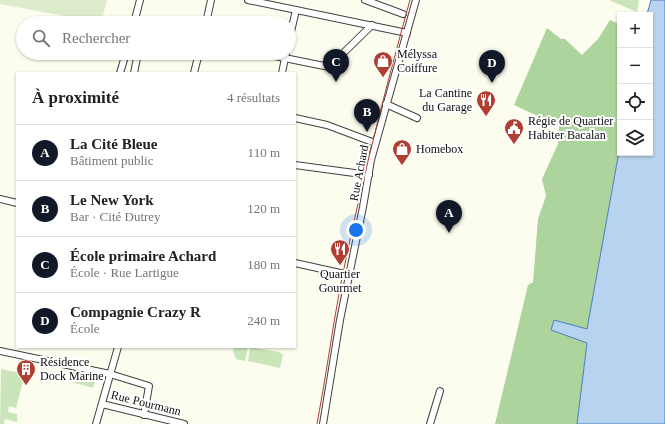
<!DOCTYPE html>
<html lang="fr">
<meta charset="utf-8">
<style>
:root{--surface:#fff;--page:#f2f2f2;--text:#202124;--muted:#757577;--line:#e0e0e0;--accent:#111827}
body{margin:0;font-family:"Times New Roman",serif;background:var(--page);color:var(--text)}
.controls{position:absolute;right:12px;top:12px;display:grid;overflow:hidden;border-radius:0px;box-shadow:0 1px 3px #0004}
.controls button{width:36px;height:36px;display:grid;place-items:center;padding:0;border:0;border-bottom:1px solid var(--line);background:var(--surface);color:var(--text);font:20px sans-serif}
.you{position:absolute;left:356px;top:230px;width:14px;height:14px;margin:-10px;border:3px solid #fff;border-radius:50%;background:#1a73e8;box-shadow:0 0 0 6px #1a73e833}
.badge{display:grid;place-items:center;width:26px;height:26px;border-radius:50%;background:var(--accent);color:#fff;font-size:13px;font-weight:700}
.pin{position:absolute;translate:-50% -33px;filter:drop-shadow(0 1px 2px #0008)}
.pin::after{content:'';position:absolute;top:21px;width:14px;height:12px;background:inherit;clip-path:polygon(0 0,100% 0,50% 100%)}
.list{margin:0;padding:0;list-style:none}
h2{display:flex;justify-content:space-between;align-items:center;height:52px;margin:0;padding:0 16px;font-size:17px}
h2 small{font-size:13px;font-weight:400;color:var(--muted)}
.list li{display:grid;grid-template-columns:26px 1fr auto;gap:12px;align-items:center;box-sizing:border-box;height:56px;padding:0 16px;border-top:1px solid var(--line)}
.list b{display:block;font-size:15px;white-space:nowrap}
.list p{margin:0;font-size:13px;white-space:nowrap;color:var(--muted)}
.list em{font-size:13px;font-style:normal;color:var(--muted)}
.icon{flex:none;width:22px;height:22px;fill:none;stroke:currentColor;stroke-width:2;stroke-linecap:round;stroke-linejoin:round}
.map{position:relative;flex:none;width:665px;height:424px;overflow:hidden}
.search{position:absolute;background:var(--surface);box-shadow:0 1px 3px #0004;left:16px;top:16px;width:280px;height:44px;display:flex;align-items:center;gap:10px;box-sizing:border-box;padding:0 14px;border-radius:22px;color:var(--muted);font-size:15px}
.panel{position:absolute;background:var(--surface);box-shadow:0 1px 3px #0004;left:16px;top:72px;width:280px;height:276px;border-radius:0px}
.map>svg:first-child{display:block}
</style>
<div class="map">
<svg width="665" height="424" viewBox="0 0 665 424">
<rect width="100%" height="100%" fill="#fdfdef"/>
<g fill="#cbe5bb">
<polygon points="609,0 639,0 637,12"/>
<polygon points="234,347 248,347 245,361 236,359 233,351"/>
<polygon points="250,347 279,352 283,355 280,368 248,361"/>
<polygon points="1,369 25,374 16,408 9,406 8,412 17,414 17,422 5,419 4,424 0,424"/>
<polygon points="73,371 97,375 93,388 71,382"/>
</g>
<polygon fill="#add49c" points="610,20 620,24 620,146 587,329 554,320 551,330 587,343 577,424 495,424 528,285 533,282 538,219 546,196 542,179 558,144 559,126 514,105 547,28 561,39 565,39 582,55 598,39"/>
<polygon fill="#ddedcc" points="0,0 107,0 101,23 0,4"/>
<polygon fill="#b8d3f0" stroke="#467ec0" points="651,0 665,0 665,424 577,424 587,343 551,330 554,320 587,329 620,146 620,153 650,153 650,15 624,15 624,13 647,14"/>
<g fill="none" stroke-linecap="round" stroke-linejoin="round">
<g stroke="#404040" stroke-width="8">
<g id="minor">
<polyline points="248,0 407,33"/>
<polyline points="365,0 403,14"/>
<polyline points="134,23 140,0"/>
<polyline points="206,23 211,0"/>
<polyline points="289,40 296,10"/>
<polyline points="260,53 329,67 372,25"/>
<polyline points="120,73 126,53"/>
<polyline points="134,73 138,53"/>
<polyline points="194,73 199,53"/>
<polyline points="282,73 286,53"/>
<polyline points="386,104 417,118"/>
<polyline points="295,118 327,125 375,143"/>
<polyline points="295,165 369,175"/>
<polyline points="0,199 17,203"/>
<polyline points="295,263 349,275"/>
<polyline points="0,351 110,374 149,386 144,415"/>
<polyline points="102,404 184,424"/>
<polyline points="96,424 118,347"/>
<polyline points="323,424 340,320 363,207 371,160 416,0"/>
<polyline points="430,424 440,391"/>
</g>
</g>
<use href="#minor" stroke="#fff" stroke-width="6"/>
<path stroke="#b03e32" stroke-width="1" d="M317,424C326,377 332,330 341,283C360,188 384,94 410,0"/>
</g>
<defs>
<g id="shop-pin" transform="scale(1)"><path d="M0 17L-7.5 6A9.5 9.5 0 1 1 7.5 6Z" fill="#b03e32" stroke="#fff"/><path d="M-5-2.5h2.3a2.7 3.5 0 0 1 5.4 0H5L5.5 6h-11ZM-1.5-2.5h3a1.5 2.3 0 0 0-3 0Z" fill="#fff"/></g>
<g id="restaurant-pin" transform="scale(1)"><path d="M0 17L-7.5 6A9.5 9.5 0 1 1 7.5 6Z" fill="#b03e32" stroke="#fff"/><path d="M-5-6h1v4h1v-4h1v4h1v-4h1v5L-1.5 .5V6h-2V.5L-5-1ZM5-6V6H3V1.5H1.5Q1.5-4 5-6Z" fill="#fff"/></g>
<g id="civic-pin" transform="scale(1)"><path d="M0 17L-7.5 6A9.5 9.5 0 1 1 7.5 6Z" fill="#b03e32" stroke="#fff"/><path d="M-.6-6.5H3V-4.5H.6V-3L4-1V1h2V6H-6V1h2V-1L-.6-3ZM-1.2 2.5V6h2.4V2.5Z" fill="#fff"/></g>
<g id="building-pin" transform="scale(1)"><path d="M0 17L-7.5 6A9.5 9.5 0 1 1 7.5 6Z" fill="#b03e32" stroke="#fff"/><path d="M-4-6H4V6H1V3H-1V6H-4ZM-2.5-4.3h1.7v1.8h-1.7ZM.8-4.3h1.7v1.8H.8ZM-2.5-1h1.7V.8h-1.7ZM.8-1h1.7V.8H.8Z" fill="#fff"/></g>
</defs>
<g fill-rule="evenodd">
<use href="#shop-pin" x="383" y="61"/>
<use href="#restaurant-pin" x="486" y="100"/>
<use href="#civic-pin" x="514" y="128"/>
<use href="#shop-pin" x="402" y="149"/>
<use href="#restaurant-pin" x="340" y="249"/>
<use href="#building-pin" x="26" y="369"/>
</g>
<g text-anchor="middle" stroke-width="4" stroke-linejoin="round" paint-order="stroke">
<g font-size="12" fill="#0d0d0d" stroke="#fff" text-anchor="start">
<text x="397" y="58">Mélyssa<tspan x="397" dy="14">Coiffure</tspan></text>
<text x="472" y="97" text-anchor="end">La Cantine<tspan x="472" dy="14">du Garage</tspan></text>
<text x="528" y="125">Régie de Quartier<tspan x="528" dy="14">Habiter Bacalan</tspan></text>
<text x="416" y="153">Homebox</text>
<text x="340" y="278" text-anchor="middle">Quartier<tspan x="340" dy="14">Gourmet</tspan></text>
<text x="40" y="366">Résidence<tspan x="40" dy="14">Dock Marine</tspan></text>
</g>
<g font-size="12" fill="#0d0d0d" stroke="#fff">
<text transform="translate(359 173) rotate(-79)" y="4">Rue Achard</text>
<text transform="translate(146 403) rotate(14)" y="4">Rue Pourmann</text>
</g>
</g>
</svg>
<div class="controls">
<button>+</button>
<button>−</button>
<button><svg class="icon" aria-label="locate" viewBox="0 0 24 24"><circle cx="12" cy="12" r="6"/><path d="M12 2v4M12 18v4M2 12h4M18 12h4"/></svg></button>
<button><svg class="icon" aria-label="layers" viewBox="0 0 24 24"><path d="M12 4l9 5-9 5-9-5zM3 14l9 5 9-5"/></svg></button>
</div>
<div class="you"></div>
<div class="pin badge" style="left:449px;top:233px">A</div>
<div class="pin badge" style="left:367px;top:132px">B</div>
<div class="pin badge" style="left:336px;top:82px">C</div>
<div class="pin badge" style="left:492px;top:83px">D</div>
<div class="search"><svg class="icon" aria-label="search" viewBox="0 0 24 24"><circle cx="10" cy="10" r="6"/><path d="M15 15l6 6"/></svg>Rechercher</div>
<section class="panel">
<h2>À proximité<small>4 résultats</small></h2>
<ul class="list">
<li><span class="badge">A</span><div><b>La Cité Bleue</b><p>Bâtiment public</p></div><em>110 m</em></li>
<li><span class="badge">B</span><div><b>Le New York</b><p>Bar · Cité Dutrey</p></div><em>120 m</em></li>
<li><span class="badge">C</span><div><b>École primaire Achard</b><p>École · Rue Lartigue</p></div><em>180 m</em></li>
<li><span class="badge">D</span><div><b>Compagnie Crazy R</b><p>École</p></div><em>240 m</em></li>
</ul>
</section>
</div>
